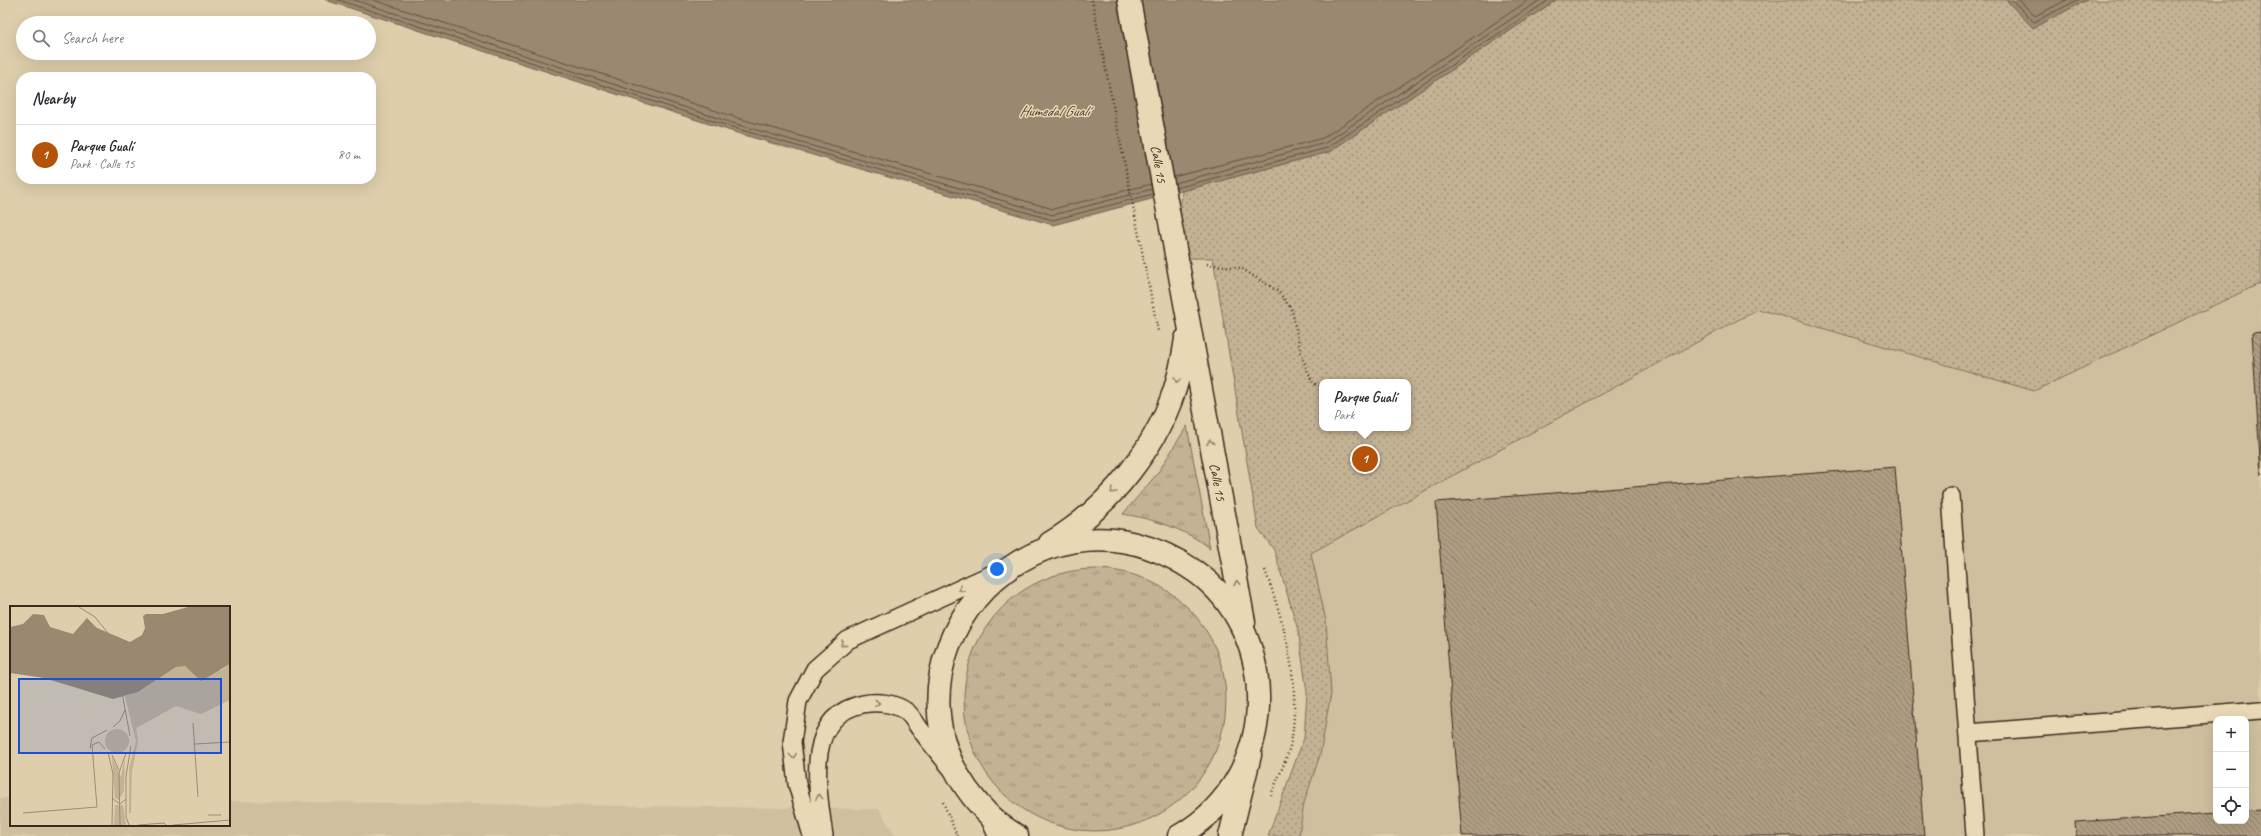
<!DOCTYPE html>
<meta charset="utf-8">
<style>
:root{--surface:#fff;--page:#f7f7f7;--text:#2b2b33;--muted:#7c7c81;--line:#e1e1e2;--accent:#b45309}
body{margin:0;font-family:Caveat,sans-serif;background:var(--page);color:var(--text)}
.controls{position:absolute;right:12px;bottom:12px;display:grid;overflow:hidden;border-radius:8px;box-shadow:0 4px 16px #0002}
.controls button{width:36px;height:36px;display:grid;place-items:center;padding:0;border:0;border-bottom:1px solid var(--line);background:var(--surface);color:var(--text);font:20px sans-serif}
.you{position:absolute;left:997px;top:569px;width:14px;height:14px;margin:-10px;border:3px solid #fff;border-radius:50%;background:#1a73e8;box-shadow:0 0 0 6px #1a73e833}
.badge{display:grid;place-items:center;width:26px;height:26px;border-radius:50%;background:var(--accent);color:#fff;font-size:13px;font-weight:700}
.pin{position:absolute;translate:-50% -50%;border:2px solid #fff;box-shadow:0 1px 4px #0006}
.popup{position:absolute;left:1319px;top:379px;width:92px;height:52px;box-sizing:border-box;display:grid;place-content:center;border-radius:8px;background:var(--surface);filter:drop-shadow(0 1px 3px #0005);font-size:13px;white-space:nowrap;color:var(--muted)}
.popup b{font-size:15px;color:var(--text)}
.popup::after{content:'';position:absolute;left:50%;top:100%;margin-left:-8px;border:8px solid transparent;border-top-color:var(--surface)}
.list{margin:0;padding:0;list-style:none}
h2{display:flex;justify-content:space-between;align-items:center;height:52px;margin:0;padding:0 16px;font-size:17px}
h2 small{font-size:13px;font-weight:400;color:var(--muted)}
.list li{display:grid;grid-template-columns:26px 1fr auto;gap:12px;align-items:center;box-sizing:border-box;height:60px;padding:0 16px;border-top:1px solid var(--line)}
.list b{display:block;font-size:15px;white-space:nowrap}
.list p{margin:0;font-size:13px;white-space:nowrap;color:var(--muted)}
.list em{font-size:13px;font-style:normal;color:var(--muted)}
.icon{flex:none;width:22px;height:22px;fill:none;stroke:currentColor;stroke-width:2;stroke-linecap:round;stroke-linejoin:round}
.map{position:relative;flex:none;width:2261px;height:836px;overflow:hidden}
.search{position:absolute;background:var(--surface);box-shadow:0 4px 16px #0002;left:16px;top:16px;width:360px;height:44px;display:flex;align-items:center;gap:10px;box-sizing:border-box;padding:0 14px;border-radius:22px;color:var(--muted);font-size:15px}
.panel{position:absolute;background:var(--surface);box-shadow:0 4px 16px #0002;left:16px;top:72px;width:360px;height:112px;border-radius:16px}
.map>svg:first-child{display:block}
</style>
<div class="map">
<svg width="2261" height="836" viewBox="0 0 2261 836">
<defs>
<pattern id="grass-tufts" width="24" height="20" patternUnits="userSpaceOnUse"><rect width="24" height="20" fill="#c3b294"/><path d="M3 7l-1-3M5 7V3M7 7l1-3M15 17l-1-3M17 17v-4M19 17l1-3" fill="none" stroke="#a09178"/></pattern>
<pattern id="park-dots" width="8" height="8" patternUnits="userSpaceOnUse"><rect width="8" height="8" fill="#c3b294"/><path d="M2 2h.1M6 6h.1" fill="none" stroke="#a09178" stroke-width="1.8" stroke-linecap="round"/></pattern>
<pattern id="building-back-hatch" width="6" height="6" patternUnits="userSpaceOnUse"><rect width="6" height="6" fill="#ae9d82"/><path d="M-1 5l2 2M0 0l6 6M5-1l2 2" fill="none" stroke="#8f806a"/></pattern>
</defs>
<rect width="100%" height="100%" fill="#deceac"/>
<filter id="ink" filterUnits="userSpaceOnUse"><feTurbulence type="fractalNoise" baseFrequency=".025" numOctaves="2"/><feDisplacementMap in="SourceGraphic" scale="8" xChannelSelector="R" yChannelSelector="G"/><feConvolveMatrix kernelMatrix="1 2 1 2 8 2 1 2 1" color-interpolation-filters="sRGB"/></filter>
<g filter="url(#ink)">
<g fill="#d0bf9f" fill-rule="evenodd">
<path d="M2261,283V836H1299L1304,803L1320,755L1326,621L1310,553L1758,309L2034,391ZM2216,719H2246V821H2216Z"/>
<polygon points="0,798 11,798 11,825 229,825 229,801 879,809 896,836 0,836"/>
</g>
<g fill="url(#grass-tufts)" stroke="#7f6e59">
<path d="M1187,426L1210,548C1182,528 1157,520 1123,514L1157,474Z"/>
<circle cx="1095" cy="700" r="131"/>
</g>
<path fill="url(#park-dots)" stroke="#7f6e59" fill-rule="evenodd" d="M1556,0H2006L2033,27L2087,0H2261V283L2034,391L1758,309L1311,553L1326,621L1331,693L1320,755L1304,803L1299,836H1268L1304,738L1307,692L1298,630L1274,550L1258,528L1213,258H1176L1182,191L1329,152ZM1322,382H1408V428H1322Z"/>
<g fill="#9a8870" stroke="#74624f">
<polygon points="325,0 1556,0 1329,152 1053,225 737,133"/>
<polygon points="2006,0 2087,0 2033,28"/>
</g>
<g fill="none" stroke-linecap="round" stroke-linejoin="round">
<g stroke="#61503f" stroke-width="1">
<polyline points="338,0 738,129 1053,220 1153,194"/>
<polyline points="354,0 739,125 1053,215 1152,189"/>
<polyline points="373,0 741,119 1053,209 1151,184"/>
<polyline points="2012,0 2034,22 2078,0"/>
<polyline points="2019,0 2035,16 2067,0"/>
<polyline points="1174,177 1323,138 1529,0"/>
<polyline points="1175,183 1325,143 1540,0"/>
<polyline points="1176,188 1327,148 1549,0"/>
</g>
</g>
<g fill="url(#building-back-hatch)" stroke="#3b2a1e">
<polygon points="2261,332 2261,475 2252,333"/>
<polygon points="1895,467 1924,836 1462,836 1436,502"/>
<polygon points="2261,810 2261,836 2076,836 2075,822 2216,813 2216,821 2246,821 2246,811"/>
</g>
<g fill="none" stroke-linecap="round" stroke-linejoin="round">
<g stroke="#3b2a1e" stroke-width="20">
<g id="service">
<polyline points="1951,496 1975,836"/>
<polyline points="1968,733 2261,710"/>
<polyline points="812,836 797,784 792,742 798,701 815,669 848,640 1003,569"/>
<path d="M824,836C818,791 802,716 863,704C877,701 895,703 907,712C912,716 916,724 920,729C930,742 941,756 952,769"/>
</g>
</g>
<g stroke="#3b2a1e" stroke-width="25">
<g id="tertiary">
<polyline points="1129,0 1244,622"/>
<path d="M1050,543C1108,509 1161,444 1178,378C1182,365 1184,352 1186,339"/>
<path d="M1017,836C1008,830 998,824 990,816C847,676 1029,456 1196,572C1235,600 1257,647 1258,694C1260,753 1230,807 1179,836"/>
</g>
</g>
<g stroke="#3b2a1e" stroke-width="25">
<g id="primary">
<polyline points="992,818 1000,836"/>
<polyline points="1230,836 1250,755"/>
</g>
</g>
<g stroke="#3b2a1e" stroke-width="2.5" stroke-dasharray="1 3" stroke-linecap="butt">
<polyline points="1092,0 1158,331"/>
<polyline points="1207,264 1241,268 1279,292 1292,310 1302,358 1313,383 1322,387"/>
<path d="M1265,570C1285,625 1300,678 1292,737C1289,756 1278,777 1271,795"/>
<polyline points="943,802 957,836"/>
</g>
<use href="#service" stroke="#e9d8b5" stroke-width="17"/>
<use href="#tertiary" stroke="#e9d8b5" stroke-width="22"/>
<use href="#primary" stroke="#e9d8b5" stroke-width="22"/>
</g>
<defs><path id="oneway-chevron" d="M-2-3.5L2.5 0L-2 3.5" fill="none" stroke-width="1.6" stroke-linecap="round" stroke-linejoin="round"/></defs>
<g stroke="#92816a">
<use href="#oneway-chevron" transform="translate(1177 380) rotate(107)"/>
<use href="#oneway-chevron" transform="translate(1210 442) rotate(-101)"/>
<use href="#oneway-chevron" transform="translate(1113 491) rotate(133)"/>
<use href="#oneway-chevron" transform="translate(1237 583) rotate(-101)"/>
<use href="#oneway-chevron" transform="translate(961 589) rotate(155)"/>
<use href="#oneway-chevron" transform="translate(843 644) rotate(139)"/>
<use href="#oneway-chevron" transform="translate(877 703) rotate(4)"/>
<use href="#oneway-chevron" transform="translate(793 756) rotate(83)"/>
<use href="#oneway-chevron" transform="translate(819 797) rotate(-97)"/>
</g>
</g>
<g text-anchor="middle" stroke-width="3" stroke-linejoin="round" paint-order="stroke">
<g font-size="14" fill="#3b2a1e" stroke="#e9d8b5">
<text transform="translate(1159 164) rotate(80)" y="5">Calle 15</text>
<text transform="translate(1218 482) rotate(79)" y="5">Calle 15</text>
</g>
<g font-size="15" font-style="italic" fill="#534232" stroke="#e9d8b5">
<text x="1054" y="116">Humedal Gualí</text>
</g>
</g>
<g transform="translate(10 606)">
<rect width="220" height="220" fill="#deceac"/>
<path d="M95 135a12 12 0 1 1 24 0a12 12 0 1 1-24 0ZM102,151L111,171L115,151L114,185L109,194L105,192ZM105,199H113L116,219H104Z" fill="#c3b294"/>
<path d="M220,58V94L191,108L166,100L126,122L128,135L122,166L121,207H119V162L126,135L115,90L128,86L166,61L175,60L182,66L212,64Z" fill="#c3b294"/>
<path d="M178,1H220V58L191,75L175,60L166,61L128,86L103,93L34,72L0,67V21L13,18L23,8L34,9L40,21L63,28L77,12L87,22L120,36L132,29L135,22L133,10L136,8H153Z" fill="#9a8870"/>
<path fill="none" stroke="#9d8c73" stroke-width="1" d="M69,1L85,11L102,32L120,130M183,117L188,191M103,121L110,115L115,104M185,138L220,136M80,142L82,132L97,124M98,146L103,168L102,219M102,149L109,164M103,193L110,198L116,193M13,207L87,201L82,139L89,136L95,143M198,209H211M110,219L109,167L116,147M119,219L116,211V170L121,140M128,219L154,217L156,219M163,219L220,214"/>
<path fill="#1d4ed8" fill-opacity="0.15" stroke="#1d4ed8" stroke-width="2" d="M9,73H211V147H9Z"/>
<rect width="220" height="220" fill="none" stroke="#3b2a1e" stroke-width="2"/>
</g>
</svg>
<div class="controls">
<button>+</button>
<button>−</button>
<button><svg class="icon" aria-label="locate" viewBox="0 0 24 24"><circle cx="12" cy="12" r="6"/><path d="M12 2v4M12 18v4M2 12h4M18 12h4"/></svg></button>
</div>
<div class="you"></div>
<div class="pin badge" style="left:1365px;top:459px">1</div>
<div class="popup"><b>Parque Gualí</b>Park</div>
<div class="search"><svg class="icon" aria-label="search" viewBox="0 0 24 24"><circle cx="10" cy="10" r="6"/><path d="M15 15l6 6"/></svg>Search here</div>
<section class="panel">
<h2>Nearby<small></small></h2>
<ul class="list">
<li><span class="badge">1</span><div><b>Parque Gualí</b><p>Park · Calle 15</p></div><em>80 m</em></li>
</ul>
</section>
</div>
